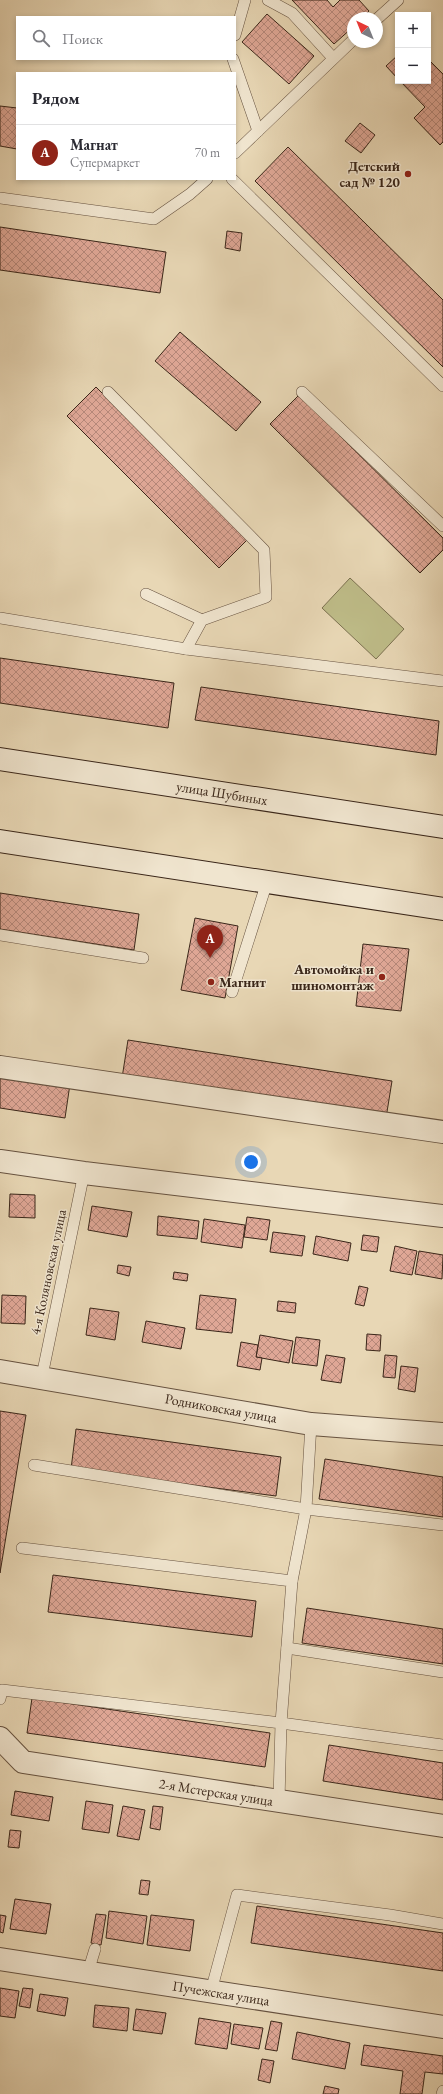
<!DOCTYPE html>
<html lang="ru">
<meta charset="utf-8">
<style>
:root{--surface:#fff;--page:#f2f2f3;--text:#2b2b33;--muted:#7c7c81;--line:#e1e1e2;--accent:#8f2418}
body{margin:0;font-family:"EB Garamond",serif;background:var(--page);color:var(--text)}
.controls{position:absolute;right:12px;top:12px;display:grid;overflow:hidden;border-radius:0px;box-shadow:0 2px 6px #0003}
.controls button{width:36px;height:36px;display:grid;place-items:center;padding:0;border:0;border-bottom:1px solid var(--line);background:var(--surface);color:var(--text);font:20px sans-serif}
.compass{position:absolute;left:347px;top:12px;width:36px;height:36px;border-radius:50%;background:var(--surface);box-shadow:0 2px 6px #0003;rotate:317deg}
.you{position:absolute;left:251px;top:1162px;width:14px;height:14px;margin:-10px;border:3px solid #fff;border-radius:50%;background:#1a73e8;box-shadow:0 0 0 6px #1a73e833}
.badge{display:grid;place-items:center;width:26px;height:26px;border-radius:50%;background:var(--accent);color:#fff;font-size:13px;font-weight:700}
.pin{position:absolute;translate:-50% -33px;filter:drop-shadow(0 1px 2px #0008)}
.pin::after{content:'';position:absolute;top:21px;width:14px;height:12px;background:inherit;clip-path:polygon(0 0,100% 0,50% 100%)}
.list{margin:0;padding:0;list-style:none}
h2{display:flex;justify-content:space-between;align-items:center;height:52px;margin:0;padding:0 16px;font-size:17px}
h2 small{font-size:13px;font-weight:400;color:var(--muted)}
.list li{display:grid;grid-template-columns:26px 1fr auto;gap:12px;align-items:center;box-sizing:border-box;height:56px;padding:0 16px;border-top:1px solid var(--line)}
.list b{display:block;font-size:15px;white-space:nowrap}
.list p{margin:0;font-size:13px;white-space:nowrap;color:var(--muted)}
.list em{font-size:13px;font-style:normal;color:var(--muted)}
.icon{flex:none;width:22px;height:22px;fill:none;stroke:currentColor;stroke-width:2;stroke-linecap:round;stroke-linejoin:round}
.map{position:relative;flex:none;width:443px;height:2094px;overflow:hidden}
.search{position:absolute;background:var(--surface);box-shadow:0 2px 6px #0003;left:16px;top:16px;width:220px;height:44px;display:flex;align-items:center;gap:10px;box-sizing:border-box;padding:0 14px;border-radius:0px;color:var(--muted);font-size:15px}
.panel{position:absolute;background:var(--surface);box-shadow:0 2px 6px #0003;left:16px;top:72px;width:220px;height:108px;border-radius:0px}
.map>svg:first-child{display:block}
</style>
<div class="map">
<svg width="443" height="2094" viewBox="0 0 443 2094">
<defs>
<pattern id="building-cross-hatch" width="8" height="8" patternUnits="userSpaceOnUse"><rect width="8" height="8" fill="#dfa796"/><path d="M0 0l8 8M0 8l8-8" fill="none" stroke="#b6887a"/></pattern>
</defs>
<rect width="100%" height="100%" fill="#e8d7b5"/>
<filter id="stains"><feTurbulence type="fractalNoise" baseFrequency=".005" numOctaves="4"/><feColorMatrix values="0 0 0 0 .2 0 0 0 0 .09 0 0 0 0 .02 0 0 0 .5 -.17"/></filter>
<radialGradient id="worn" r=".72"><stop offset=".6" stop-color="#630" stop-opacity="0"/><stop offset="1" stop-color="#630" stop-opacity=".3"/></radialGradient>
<polygon fill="#bebc88" stroke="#7c7150" points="350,578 404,629 376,659 322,608"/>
<g fill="url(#building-cross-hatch)" stroke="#3a2619">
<polygon points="292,0 327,0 333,7 340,0 359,0 369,11 362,18 353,18 353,27 334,44"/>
<polygon points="267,14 314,56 289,84 242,42"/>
<polygon points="398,55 398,79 386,66"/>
<polygon points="428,59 443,74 443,142 440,145 414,118 425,107 400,81 428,81"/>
<polygon points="0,106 17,108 17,149 0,146"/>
<polygon points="360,123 375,135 361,153 345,141"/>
<polygon points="288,147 443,300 443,367 255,181"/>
<polygon points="0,227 166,252 160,293 0,270"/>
<polygon points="227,231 242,233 240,251 225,248"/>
<polygon points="180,332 261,402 236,431 155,361"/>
<polygon points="96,387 248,539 219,568 67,416"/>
<polygon points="299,395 443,538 443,550 420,573 270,424"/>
<polygon points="0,658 174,683 168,728 0,703"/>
<polygon points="201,687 439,721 436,755 195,720"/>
<polygon points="0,893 139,914 134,950 0,929"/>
<polygon points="195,918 238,926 225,998 181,990"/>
<polygon points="363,944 409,949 401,1011 356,1006"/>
<polygon points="128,1040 392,1081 386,1118 122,1078"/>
<polygon points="0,1073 70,1084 65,1118 0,1108"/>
<polygon points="10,1194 35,1195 35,1218 9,1217"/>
<polygon points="92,1206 132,1212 127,1237 88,1230"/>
<polygon points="158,1216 199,1221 197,1239 157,1235"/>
<polygon points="247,1217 270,1220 267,1240 244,1237"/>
<polygon points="204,1219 245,1225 242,1248 201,1242"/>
<polygon points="273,1232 305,1236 302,1256 270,1252"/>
<polygon points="363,1235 379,1237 377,1252 361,1250"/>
<polygon points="316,1236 351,1243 348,1261 313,1254"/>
<polygon points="395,1246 417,1251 412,1275 390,1271"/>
<polygon points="419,1251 443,1255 442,1279 415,1274"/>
<polygon points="118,1265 131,1267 129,1276 117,1273"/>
<polygon points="174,1272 188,1274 187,1281 173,1279"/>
<polygon points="359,1286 368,1288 364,1306 355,1304"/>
<polygon points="2,1295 26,1296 25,1324 1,1323"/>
<polygon points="200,1295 236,1299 232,1333 196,1329"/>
<polygon points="278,1301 296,1303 295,1313 277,1311"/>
<polygon points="90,1308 119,1312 115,1340 86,1335"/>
<polygon points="146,1321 185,1328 181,1349 142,1342"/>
<polygon points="367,1334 381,1335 380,1351 366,1350"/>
<polygon points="260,1335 293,1341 289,1363 256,1357"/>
<polygon points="296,1337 320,1340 317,1366 292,1363"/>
<polygon points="241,1342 258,1345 256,1357 262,1358 260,1370 237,1366"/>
<polygon points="326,1355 345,1358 341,1383 321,1380"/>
<polygon points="385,1355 397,1356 395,1378 383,1377"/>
<polygon points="401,1366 418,1368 415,1392 398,1389"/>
<polygon points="0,1411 26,1415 0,1573"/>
<polygon points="76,1429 281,1457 276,1496 71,1469"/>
<polygon points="325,1459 443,1477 443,1517 319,1499"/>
<polygon points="53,1575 256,1601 252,1637 48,1612"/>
<polygon points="307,1608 443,1629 443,1664 302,1643"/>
<polygon points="32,1698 270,1733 265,1767 27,1733"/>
<polygon points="329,1745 443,1763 443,1800 323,1781"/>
<polygon points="15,1791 53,1797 49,1821 11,1815"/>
<polygon points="86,1801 113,1805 109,1833 82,1829"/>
<polygon points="123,1806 145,1810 139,1840 117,1836"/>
<polygon points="153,1806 163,1807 160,1830 150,1828"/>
<polygon points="10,1830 21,1831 19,1848 8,1847"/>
<polygon points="141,1880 150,1881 148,1895 139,1894"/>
<polygon points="15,1899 51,1904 46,1934 10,1929"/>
<polygon points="257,1906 443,1933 443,1971 251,1943"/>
<polygon points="109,1911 147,1916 143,1944 106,1938"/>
<polygon points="96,1914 106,1915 101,1945 91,1943"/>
<polygon points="0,1915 6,1916 3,1933 0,1932"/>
<polygon points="151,1915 194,1920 190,1951 147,1945"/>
<polygon points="0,1988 19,1991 15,2018 0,2016"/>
<polygon points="23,1988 33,1989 30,2008 19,2006"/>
<polygon points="40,1994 68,1998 65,2016 37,2011"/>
<polygon points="95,2005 129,2008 127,2031 93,2027"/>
<polygon points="136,2009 166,2013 162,2034 133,2030"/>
<polygon points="199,2018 231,2023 227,2049 195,2044"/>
<polygon points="271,2021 282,2023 277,2051 265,2049"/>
<polygon points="234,2024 263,2028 259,2049 231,2044"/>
<polygon points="297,2032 350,2043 345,2069 292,2059"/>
<polygon points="364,2045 443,2056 443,2074 425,2072 422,2094 400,2094 403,2071 361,2065"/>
<polygon points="262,2059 274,2061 270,2083 258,2080"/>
<polygon points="325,2086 339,2089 338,2094 323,2094"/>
</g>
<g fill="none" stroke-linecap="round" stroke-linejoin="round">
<g stroke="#665240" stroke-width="12">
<g id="lane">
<polyline points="268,0 292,13 333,58"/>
<polyline points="377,19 398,0"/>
<polyline points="235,35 245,0"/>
<polyline points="233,59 258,131"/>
<polyline points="235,153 353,40"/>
<polyline points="232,179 443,386"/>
<polyline points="0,198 154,219 190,194 207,179"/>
<polyline points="108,392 264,550 266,597 202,620 186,649"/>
<polyline points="302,392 443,526"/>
<polyline points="146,594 202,620"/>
<polyline points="0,618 186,649 443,681"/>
<polyline points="0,935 143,958"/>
<polyline points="232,992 267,882"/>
<polyline points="42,1376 84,1173"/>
<polyline points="311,1424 306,1509 443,1525"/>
<polyline points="34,1465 306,1509 292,1581"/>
<polyline points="22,1548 292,1581 281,1723 443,1745"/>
<polyline points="287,1648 443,1672"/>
<polyline points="0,1699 2,1690 281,1723 279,1801"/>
<polyline points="88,1972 95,1949"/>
<polyline points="211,1991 237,1895 390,1915 443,1924"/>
<polyline points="442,2094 443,2091"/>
</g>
</g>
<g stroke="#665240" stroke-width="24">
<g id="street">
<polyline points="0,1067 443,1132"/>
<polyline points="0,1161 84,1173 443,1216"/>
<polyline points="0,1371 311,1424 443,1434"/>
<polyline points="0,1738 23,1762 443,1826"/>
<polyline points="0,1959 443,2027"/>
</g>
</g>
<g stroke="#3a2619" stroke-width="24">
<g id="secondary">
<polyline points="0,759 443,827"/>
<polyline points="0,841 443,909"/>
</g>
</g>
<use href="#lane" stroke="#f0e5cf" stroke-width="11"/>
<use href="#street" stroke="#f0e5cf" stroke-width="22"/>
<use href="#secondary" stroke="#f0e5cf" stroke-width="22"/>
</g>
<g fill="#8f2418" stroke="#f0e5cf" stroke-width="1.5">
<circle cx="408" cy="174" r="4"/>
<circle cx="382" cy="977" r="4"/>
<circle cx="211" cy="982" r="4"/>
</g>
<g text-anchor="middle" stroke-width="3" stroke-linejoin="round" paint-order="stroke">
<g font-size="14" font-weight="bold" fill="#3a2619" stroke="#f0e5cf" text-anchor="end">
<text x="400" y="171">Детский<tspan x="400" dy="16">сад № 120</tspan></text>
<text x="374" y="974">Автомойка и<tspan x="374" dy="16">шиномонтаж</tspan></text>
<text x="219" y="987" text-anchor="start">Магнит</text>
</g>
<g font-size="14" fill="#3a2619" stroke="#f0e5cf">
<text transform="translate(222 793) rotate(9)" y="5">улица Шубиных</text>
<text transform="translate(48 1272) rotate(-78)" y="5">4-я Коляновская улица</text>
<text transform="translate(221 1408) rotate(10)" y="5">Родниковская улица</text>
<text transform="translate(216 1792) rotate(9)" y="5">2-я Мстерская улица</text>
<text transform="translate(221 1993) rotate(9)" y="5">Пучежская улица</text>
</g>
</g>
<rect width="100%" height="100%" filter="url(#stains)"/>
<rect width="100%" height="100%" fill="url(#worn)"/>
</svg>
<div class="controls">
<button>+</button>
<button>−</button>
</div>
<svg class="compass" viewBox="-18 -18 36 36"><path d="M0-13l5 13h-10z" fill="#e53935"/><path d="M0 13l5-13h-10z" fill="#7c7c81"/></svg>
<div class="you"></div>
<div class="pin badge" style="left:210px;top:958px">A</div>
<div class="search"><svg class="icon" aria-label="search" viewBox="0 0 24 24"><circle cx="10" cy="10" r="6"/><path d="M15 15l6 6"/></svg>Поиск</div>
<section class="panel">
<h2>Рядом<small></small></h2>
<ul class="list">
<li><span class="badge">A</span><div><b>Магнат</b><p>Супермаркет</p></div><em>70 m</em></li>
</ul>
</section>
</div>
